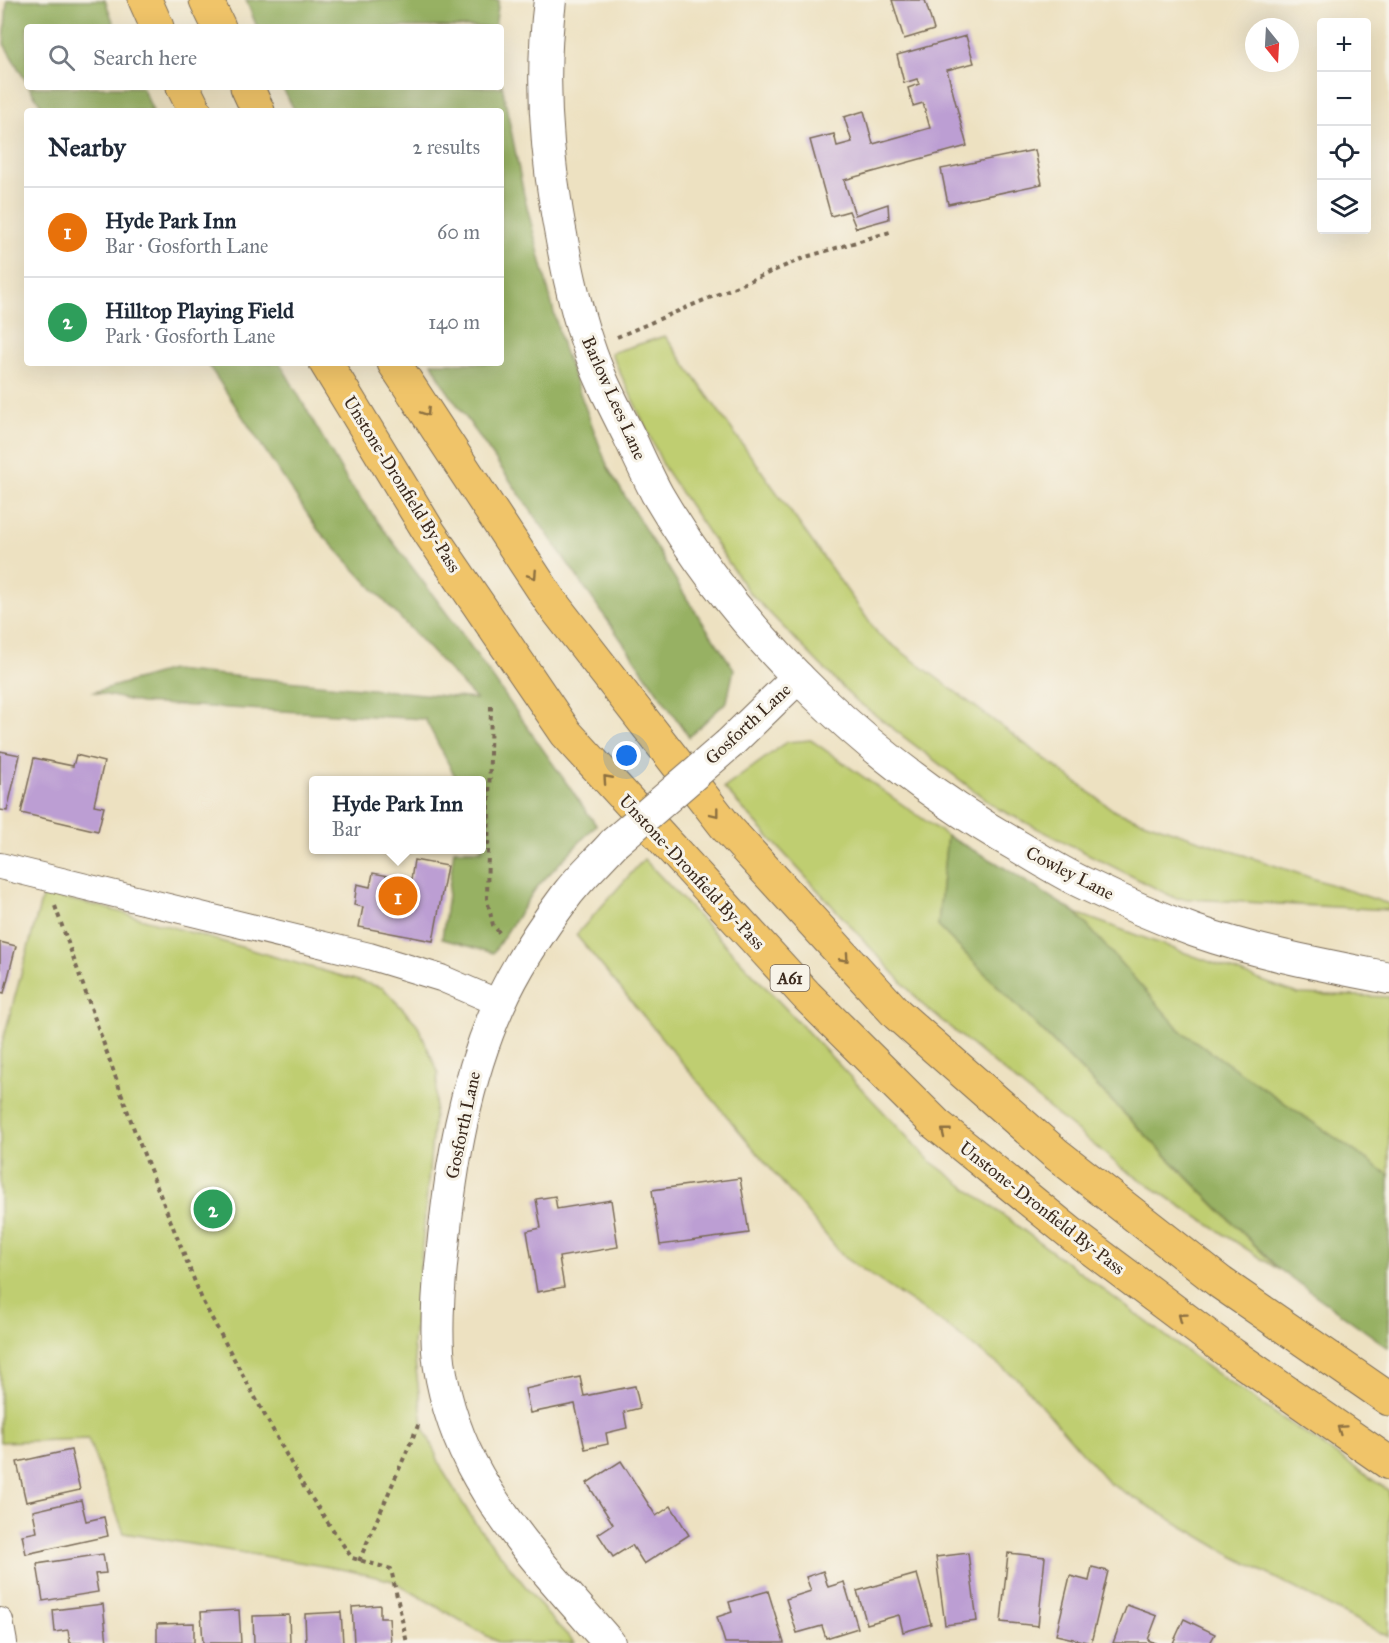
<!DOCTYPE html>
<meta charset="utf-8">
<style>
:root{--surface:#fff;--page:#f6f6f7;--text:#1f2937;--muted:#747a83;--line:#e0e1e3;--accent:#d93025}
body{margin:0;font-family:"IM FELL Great Primer",serif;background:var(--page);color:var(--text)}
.controls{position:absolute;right:18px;top:18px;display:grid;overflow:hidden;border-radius:6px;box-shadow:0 6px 24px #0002}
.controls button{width:54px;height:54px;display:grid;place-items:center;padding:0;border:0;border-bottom:2px solid var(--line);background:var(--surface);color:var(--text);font:30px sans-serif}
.compass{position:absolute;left:1245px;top:18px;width:54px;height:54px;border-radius:50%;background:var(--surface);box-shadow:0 6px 24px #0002;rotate:162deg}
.you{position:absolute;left:627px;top:756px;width:21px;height:21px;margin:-15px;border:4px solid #fff;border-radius:50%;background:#1a73e8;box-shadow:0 0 0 9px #1a73e833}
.badge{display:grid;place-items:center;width:39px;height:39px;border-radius:50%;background:var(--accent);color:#fff;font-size:20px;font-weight:700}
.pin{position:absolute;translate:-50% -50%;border:3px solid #fff;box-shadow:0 2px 6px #0006}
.popup{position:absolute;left:309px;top:776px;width:177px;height:78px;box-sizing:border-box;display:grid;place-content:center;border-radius:6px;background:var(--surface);filter:drop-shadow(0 2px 4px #0005);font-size:20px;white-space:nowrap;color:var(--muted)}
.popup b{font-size:22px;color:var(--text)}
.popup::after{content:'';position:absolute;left:50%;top:100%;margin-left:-12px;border:12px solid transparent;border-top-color:var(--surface)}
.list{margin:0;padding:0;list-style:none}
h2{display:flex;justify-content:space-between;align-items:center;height:78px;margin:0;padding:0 24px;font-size:26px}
h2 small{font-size:20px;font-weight:400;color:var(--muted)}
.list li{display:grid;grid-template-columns:39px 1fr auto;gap:18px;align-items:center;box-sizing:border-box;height:90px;padding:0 24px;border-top:2px solid var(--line)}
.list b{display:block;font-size:22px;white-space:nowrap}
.list p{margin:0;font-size:20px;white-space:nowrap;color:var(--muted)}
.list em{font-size:20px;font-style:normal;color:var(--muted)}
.icon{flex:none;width:33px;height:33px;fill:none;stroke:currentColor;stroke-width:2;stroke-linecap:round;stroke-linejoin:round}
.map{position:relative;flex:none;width:1389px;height:1643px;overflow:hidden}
.search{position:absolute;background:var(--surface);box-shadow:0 6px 24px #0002;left:24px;top:24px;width:480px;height:66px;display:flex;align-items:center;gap:15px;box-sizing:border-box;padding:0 21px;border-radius:6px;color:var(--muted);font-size:22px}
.panel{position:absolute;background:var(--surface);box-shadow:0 6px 24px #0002;left:24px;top:108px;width:480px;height:258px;border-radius:6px}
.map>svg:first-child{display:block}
</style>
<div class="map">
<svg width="1389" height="1643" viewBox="0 0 1389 1643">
<rect width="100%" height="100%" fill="#f7f3e8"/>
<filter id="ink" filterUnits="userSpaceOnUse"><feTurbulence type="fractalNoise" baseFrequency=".0167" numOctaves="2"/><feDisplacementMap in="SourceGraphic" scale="12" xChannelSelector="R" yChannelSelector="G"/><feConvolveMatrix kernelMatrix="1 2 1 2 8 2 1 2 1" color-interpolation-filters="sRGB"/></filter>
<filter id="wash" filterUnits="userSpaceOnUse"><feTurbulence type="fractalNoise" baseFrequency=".008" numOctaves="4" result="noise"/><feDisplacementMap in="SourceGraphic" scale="24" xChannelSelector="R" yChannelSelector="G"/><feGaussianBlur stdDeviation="1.35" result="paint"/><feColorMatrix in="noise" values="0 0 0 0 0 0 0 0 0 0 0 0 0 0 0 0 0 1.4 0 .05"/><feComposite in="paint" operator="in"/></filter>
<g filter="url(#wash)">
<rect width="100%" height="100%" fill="#ede1c1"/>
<g fill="#bfce71" stroke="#7d7c48" stroke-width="1.5">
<polygon points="665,336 878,634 1116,812 1389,904 1389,910 1175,898 997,808 853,698 748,591 665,469 611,353"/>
<polygon points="811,740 947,836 938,926 1279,1270 1122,1168 924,1006 724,788 787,742"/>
<polygon points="644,859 930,1161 1213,1371 1389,1491 1389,1637 1233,1556 1109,1483 1020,1381 944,1324 844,1257 576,935"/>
<polygon points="43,894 102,907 383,988 417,1024 438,1072 413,1345 423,1425 443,1471 473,1520 548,1615 575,1643 499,1643 393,1581 347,1570 124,1533 88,1439 0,1442 0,1051"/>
<polygon points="1076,913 1298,994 1389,997 1389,1175 1182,1032"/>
</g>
<g fill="#97b163" stroke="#696e40" stroke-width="1.5">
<polygon points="7,0 105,0 115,27 27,27 27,83 4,44"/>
<polygon points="246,0 499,0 495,27 257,27"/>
<polygon points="501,80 524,195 563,348 608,468 689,602 734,669 727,701 689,737 444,386 432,363 501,363 501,111 295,111 282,87 501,87"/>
<polygon points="29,87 142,87 153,111 45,111"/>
<polygon points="207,363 280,363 348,482 457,627 596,825 536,888 493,953 442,939 454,850 482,850 482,780 457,780 425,719 141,703 94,692 171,670 476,699 318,530"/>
<polygon points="947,836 995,862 1076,913 1182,1032 1389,1175 1389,1348 1279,1269 938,926"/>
</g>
<g id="blocks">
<g fill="#bc9ed3">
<polygon points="892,0 925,0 934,30 904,39"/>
<polygon points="966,36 974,63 947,70 967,146 844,180 855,215 888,204 889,219 856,228 849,211 831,216 810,140 834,134 837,146 852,142 844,117 864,111 873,144 930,128 923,103 913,106 908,88 919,84 917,79 904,83 897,55"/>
<polygon points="1035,150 1042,184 948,204 941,169"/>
<polygon points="0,751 20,755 7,811 0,810"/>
<polygon points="76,755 104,762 94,805 104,807 98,831 21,813 34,758 73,766"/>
<polygon points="414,860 447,866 433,941 359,927 363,907 354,905 357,884 370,887 373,873 411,880"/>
<polygon points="0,942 16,946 4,993 0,992"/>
<polygon points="740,1178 749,1233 660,1245 652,1190"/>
<polygon points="555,1196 557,1209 611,1200 618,1247 559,1257 564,1287 537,1292 527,1231 541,1228 536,1199"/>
<polygon points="580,1377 584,1396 635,1386 640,1408 624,1412 627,1428 606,1433 608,1444 585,1449 575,1404 530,1413 525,1389"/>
<polygon points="71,1450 80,1490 26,1502 17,1462"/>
<polygon points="621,1461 656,1516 671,1506 689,1535 644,1564 632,1545 613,1557 598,1534 613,1524 587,1483"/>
<polygon points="81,1500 86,1521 104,1517 108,1536 26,1554 22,1535 37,1532 33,1511"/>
<polygon points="968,1553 977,1621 945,1625 936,1557"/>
<polygon points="1008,1553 1045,1557 1038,1626 1001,1622"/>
<polygon points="103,1554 106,1573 95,1574 98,1592 43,1601 37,1564"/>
<polygon points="1092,1567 1108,1571 1091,1643 1056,1635 1070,1576 1089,1581"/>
<polygon points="823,1571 828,1587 844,1582 858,1628 826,1638 822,1626 797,1633 786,1599 811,1591 806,1577"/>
<polygon points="917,1574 931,1624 903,1632 899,1615 867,1624 857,1591"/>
<polygon points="768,1591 784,1643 725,1643 717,1617 732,1612 729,1602"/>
<polygon points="103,1604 107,1643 70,1643 68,1630 55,1632 53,1610"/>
<polygon points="380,1605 380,1618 389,1618 391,1643 354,1643 352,1607"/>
<polygon points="1127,1605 1157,1616 1148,1640 1156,1643 1113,1643"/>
<polygon points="239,1610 241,1643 203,1643 201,1612"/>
<polygon points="341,1612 343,1643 306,1643 305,1614"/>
<polygon points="289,1615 290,1643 254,1643 253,1616"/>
<polygon points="1184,1619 1215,1634 1210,1643 1173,1643"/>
<polygon points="194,1623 194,1643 157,1643 157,1624"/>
</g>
</g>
</g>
<g filter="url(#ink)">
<use href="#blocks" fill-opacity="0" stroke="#796a57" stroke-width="1.5"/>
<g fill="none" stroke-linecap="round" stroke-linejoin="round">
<g stroke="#796a57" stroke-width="28">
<g id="minor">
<polyline points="0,866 369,956 441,978 499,1003"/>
<polyline points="0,1621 4,1643"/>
</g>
</g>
<g stroke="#796a57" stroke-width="34">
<g id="tertiary">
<path d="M550,0C541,71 545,142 557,213C565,258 573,302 588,345C598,376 614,406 629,436C638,455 647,475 657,494C743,641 873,764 1021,848C1041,860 1062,873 1083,883C1118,900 1159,918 1195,931C1258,953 1324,965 1389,978"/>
<polyline points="729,744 798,677"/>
<path d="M609,1643C560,1586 506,1531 471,1463C454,1430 441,1388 438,1351C436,1316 439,1281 443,1247C451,1165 465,1081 499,1005C515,969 544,925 568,893C582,875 599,860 614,843"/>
</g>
</g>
<g stroke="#796a57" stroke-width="35">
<g id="trunk">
<polyline points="145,0 157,27"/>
<polyline points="206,0 219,27"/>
<polyline points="183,87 195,111"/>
<polyline points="247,87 258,111"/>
<polyline points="326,363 429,532 566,733 807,996 936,1124 1073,1235 1233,1355 1389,1463"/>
<polyline points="394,363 551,602 727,828 897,1014 1055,1153 1221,1283 1389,1399"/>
</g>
</g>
<g stroke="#796a57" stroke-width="4" stroke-dasharray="4.5 4.5" stroke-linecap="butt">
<polyline points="617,337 806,257 890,232"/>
<polyline points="491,706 487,899 493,925 502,936"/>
<polyline points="55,906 135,1132 203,1302 304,1487 352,1558 391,1569 407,1643"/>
<polyline points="359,1561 420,1421"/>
</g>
<use href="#minor" stroke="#fff" stroke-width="26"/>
<use href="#tertiary" stroke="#fff" stroke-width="32"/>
<use href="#trunk" stroke="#f0c469" stroke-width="33"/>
<g stroke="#796a57" stroke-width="34" stroke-linecap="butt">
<polyline id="tertiary-bridge" points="614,843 729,744"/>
</g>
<use href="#tertiary-bridge" stroke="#fff" stroke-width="32"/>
</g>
<defs><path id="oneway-chevron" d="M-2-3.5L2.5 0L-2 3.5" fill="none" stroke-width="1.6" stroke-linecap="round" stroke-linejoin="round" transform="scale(1.5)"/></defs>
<g stroke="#8c6f40">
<use href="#oneway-chevron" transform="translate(426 412) rotate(57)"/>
<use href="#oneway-chevron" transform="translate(533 575) rotate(57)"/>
<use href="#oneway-chevron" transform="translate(607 779) rotate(-132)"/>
<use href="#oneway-chevron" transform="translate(715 813) rotate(52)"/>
<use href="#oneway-chevron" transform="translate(845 958) rotate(48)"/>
<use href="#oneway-chevron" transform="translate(945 1132) rotate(-141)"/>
<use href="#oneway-chevron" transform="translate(1182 1317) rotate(-143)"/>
<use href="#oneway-chevron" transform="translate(1341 1429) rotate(-145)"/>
</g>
</g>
<g text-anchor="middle" stroke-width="6" stroke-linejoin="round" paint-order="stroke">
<rect fill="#f7f3e8" stroke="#73665b" stroke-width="1.5" x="770.5" y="965" width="39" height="26" rx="4.5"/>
<g font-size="16" font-weight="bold" fill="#3b2a1e">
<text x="790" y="984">A61</text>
</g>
<g font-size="18" fill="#3b2a1e" stroke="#f7f3e8">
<text transform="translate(614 398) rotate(66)" y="6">Barlow Lees Lane</text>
<text transform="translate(402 484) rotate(58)" y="6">Unstone-Dronfield By-Pass</text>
<text transform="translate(748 724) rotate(-43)" y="6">Gosforth Lane</text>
<text transform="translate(692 872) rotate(47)" y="6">Unstone-Dronfield By-Pass</text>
<text transform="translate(1070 873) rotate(27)" y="6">Cowley Lane</text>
<text transform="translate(463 1125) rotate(-78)" y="6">Gosforth Lane</text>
<text transform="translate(1042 1208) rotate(38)" y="6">Unstone-Dronfield By-Pass</text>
</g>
</g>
</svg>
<div class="controls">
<button>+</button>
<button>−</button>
<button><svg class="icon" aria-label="locate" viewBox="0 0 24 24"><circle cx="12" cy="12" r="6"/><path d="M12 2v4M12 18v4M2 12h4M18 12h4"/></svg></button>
<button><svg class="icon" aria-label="layers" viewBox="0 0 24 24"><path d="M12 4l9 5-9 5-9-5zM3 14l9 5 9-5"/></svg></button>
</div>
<svg class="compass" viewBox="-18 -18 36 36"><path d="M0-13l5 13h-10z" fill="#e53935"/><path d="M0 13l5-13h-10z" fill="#747a83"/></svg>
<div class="you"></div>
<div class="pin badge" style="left:398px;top:896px;background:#e8710a">1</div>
<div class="popup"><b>Hyde Park Inn</b>Bar</div>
<div class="pin badge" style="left:213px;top:1209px;background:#2e9e5b">2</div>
<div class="search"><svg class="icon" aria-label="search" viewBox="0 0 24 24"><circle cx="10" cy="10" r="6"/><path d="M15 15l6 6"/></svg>Search here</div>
<section class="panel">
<h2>Nearby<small>2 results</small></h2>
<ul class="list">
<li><span class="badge" style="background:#e8710a">1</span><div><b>Hyde Park Inn</b><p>Bar · Gosforth Lane</p></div><em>60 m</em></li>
<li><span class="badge" style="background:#2e9e5b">2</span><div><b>Hilltop Playing Field</b><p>Park · Gosforth Lane</p></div><em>140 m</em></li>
</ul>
</section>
</div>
